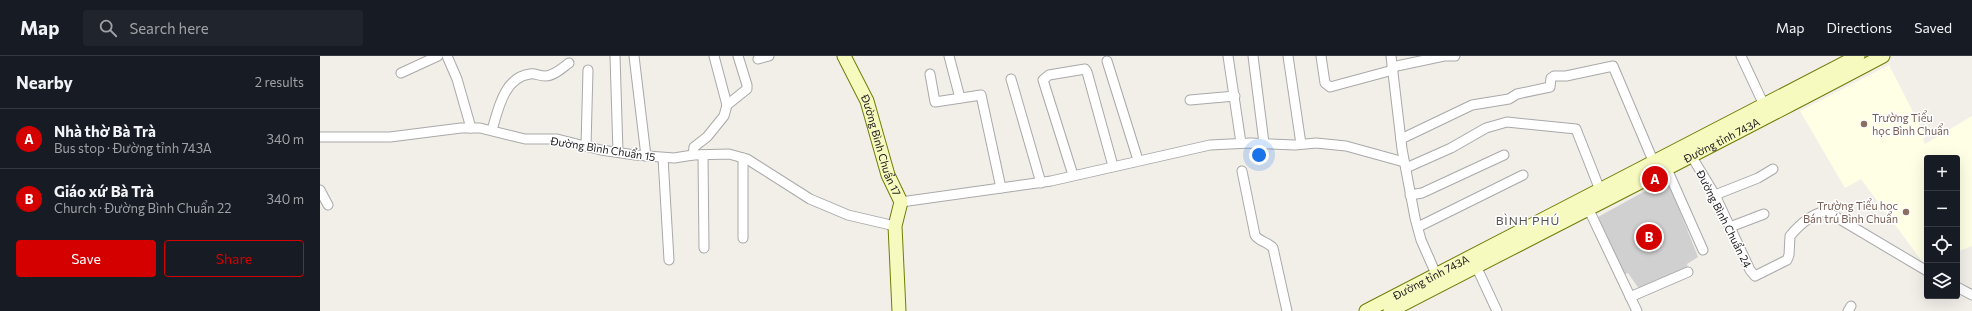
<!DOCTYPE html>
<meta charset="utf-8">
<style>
:root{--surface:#171b24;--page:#20242c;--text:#f1f3f6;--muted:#9ea1a6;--line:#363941;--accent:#d40000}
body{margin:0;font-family:Commissioner,sans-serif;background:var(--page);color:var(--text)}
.controls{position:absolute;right:12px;bottom:12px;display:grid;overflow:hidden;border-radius:4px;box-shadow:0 4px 16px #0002}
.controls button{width:36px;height:36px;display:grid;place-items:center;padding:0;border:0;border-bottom:1px solid var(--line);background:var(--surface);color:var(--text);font:20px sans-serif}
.you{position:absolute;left:939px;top:99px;width:14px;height:14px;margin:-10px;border:3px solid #fff;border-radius:50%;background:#1a73e8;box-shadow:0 0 0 6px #1a73e833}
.badge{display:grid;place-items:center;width:26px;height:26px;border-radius:50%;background:var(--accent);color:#fff;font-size:13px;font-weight:700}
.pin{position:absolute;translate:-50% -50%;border:2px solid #fff;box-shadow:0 1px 4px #0006}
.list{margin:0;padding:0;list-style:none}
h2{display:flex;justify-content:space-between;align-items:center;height:52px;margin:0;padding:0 16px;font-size:17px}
h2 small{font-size:13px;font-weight:400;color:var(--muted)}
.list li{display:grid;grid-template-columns:26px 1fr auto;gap:12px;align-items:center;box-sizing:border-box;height:60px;padding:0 16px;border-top:1px solid var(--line)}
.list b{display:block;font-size:15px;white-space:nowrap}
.list p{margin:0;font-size:13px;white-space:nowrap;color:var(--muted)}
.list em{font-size:13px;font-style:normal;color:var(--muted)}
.actions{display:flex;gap:8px;padding:12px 16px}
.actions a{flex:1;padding:9px 0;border:1px solid var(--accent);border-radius:4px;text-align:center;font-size:14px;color:var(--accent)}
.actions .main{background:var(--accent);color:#fff}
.icon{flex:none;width:22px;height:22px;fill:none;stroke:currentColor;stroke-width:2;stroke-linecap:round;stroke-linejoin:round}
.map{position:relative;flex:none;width:1652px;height:255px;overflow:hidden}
header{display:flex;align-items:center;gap:24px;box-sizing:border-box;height:56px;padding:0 20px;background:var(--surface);border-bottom:1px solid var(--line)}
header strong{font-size:19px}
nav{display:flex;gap:22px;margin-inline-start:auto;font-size:14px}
.search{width:280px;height:36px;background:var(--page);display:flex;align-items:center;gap:10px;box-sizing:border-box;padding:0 14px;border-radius:4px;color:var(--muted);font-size:15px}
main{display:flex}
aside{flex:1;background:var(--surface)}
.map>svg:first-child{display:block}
</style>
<header>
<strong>Map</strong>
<div class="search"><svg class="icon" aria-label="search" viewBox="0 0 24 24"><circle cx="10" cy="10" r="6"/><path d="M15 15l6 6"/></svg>Search here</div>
<nav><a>Map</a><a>Directions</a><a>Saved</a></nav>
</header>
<main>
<aside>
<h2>Nearby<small>2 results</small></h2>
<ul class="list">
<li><span class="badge">A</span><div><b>Nhà thờ Bà Trà</b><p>Bus stop · Đường tỉnh 743A</p></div><em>340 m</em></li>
<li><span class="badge">B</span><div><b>Giáo xứ Bà Trà</b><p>Church · Đường Bình Chuẩn 22</p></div><em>340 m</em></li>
</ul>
<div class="actions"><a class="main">Save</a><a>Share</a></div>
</aside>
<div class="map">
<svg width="1652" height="255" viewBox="0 0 1652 255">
<rect width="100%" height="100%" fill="#f2efe9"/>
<polygon fill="#ffffe5" points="1569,9 1606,81 1603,83 1605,88 1652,60 1652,190 1637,196 1637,102 1607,102 1607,207 1604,208 1541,123 1525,132 1480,55"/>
<polygon fill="#d0d0d0" points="1345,124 1349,128 1378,201 1367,208 1369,218 1322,237 1308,217 1305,218 1278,161"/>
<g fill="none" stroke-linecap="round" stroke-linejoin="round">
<g stroke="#a9a9a9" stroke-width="11">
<g id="street">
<polyline points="127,0 137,23 151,72"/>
<polyline points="295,0 298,96"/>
<polyline points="314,0 326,100"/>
<polyline points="629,0 640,42"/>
<polyline points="908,0 921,87"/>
<polyline points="933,0 944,87"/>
<polyline points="968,0 981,88"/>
<polyline points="1001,0 1005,27 1010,31 1073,14"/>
<polyline points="1071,0 1082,93 1095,162 1101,184 1116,218"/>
<polyline points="1421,0 1444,49"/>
<polyline points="438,3 449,0"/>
<polyline points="787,5 818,104"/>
<polyline points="1072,11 1124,0 1135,0"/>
<polyline points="81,17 118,0"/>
<polyline points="610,18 615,46 661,39 681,132"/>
<polyline points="691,23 721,127"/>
<polyline points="870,44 915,40"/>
<polyline points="407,49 427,33 427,29 418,0"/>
<path d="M172,74C178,54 184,21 210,18C215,17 219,20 225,20C234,20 242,12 249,7"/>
<polyline points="0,81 70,81 141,72 160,72 205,83 237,83 281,94 315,99 354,102 373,99 409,98 427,103 490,143 528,159 575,170"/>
<polyline points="1081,83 1152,49 1189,43 1197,38 1230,31 1231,22 1234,20 1246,20 1293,10 1334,107"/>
<polyline points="266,90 268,14"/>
<polyline points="373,99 374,91 387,81 404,60 407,49 394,0"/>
<polyline points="383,99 384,192"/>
<path d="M1372,101L1395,139L1430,214L1435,220L1467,204L1469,199L1470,180C1480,168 1491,158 1506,155L1607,215"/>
<polyline points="343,102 349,204"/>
<polyline points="1086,112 1131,92 1166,72 1187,66 1256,73 1280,134"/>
<polyline points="1347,113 1383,194"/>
<path d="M922,115L935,179C938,185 948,186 953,192L967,255"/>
<polyline points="753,119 723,24 729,19 765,13 767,16 793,110"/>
<polyline points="0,134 8,149"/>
<polyline points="1090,139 1102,137 1184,99"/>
<polyline points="1395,139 1438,122 1453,113"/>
<polyline points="581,146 731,125 890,89 930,87 975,89 996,87 1026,90 1084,106"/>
<polyline points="1268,152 1317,255"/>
<polyline points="1098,171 1203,119"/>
<polyline points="1410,171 1444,158"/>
<polyline points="423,182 423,102"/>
<polyline points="1156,210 1177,255"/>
<polyline points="1637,231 1652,239"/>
<polyline points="1310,241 1368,216"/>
<polyline points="1528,255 1531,250"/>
</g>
</g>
<g stroke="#707d05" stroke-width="15">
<g id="secondary">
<path id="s1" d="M524,0L547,45L568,119L581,146L575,170L579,255"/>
<path id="s2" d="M1046,255L1538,0"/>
<path id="s3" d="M1070,255C1234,170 1399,87 1563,0"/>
</g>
</g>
<use href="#street" stroke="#fff" stroke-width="9"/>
<use href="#secondary" stroke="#f7fabf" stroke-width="13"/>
</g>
<g fill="#8d6e63" stroke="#fff" stroke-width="1.5">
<circle cx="1544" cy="68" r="4"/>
<circle cx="1586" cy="156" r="4"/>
</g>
<g text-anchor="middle" stroke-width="3" stroke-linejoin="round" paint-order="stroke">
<g font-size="11" fill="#785e54" stroke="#fff" text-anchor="start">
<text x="1552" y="66">Trường Tiểu<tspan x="1552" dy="13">học Bình Chuẩn</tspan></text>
<text x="1578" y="154" text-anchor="end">Trường Tiểu học<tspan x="1578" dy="13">Bán trú Bình Chuẩn</tspan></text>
</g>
<g font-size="11" fill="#222" stroke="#fff">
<text dy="4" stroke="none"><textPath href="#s3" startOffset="373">Đường tỉnh 743A</textPath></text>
<text dy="4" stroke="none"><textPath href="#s1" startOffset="97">Đường Bình Chuẩn 17</textPath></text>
<text transform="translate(283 93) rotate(9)" y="4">Đường Bình Chuẩn 15</text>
<text transform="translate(1404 163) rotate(63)" y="4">Đường Bình Chuẩn 24</text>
<text dy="4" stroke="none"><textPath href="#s2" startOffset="73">Đường tỉnh 743A</textPath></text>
</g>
<g font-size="12" letter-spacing="1" fill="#555" stroke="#fff">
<text x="1208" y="169">BÌNH PHÚ</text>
</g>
</g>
</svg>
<div class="controls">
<button>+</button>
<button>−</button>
<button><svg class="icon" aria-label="locate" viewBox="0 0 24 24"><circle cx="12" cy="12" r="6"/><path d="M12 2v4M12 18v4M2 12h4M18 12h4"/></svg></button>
<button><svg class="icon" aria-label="layers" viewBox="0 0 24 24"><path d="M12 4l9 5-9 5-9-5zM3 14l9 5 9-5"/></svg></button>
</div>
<div class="you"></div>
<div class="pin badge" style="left:1335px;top:123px">A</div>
<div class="pin badge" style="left:1329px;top:181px">B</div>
</div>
</main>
